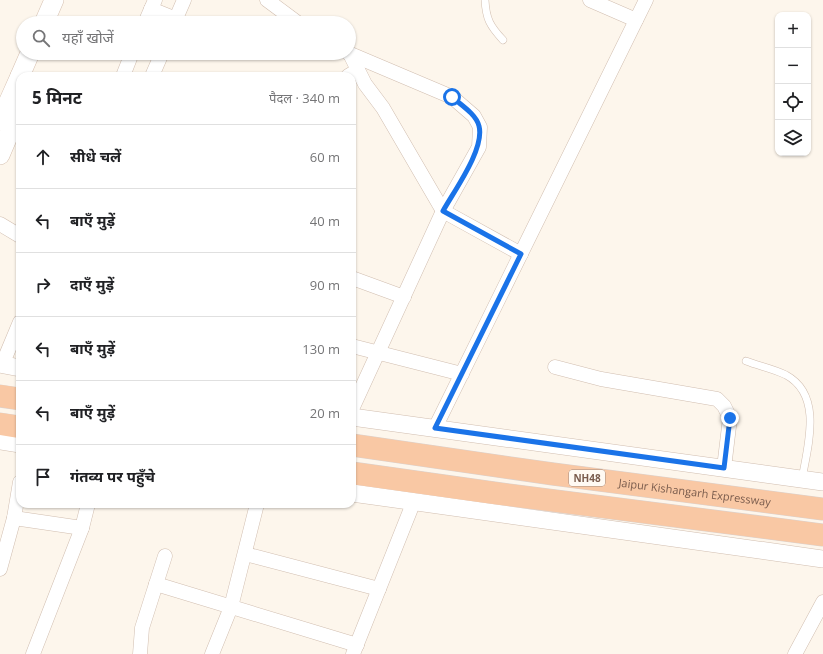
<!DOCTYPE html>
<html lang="hi">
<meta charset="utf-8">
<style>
:root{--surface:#fff;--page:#f2f2f2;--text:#202124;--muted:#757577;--line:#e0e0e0}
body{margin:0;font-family:"Open Sans","Noto Sans Devanagari",sans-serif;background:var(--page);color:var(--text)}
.controls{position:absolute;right:12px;top:12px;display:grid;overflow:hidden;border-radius:8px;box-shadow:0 1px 3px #0004}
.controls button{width:36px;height:36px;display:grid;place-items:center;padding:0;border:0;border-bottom:1px solid var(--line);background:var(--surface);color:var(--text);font:20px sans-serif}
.stop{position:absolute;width:12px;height:12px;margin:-9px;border:3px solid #1a73e8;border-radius:50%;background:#fff}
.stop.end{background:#1a73e8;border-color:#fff;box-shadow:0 1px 4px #0008}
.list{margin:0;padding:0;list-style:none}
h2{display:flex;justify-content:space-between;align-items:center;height:52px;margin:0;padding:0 16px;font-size:17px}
h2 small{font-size:13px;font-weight:400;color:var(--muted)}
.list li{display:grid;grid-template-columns:26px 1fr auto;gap:12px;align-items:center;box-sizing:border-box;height:64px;padding:0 16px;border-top:1px solid var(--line)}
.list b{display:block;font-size:15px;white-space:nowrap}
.list em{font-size:13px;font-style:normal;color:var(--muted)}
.icon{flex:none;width:22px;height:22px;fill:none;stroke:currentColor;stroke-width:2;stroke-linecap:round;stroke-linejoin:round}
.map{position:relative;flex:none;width:823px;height:654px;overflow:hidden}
.search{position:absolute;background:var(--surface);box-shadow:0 1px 3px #0004;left:16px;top:16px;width:340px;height:44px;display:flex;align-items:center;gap:10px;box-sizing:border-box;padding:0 14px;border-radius:22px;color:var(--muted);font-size:15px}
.panel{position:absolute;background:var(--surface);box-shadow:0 1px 3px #0004;left:16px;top:72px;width:340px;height:436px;border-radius:12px}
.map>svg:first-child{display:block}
</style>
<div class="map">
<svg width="823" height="654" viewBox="0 0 823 654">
<rect width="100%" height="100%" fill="#fdf6ec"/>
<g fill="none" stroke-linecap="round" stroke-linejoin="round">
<g stroke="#d1beb0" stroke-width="8">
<g id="service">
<path d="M485,0C486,19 490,26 503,40"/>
<path d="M746,361C759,366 774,369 786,375C823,395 808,445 802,479"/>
</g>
</g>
<g stroke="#d1beb0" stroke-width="15">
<g id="minor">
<polyline points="267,0 298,23"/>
<polyline points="590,0 636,20"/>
<polyline points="151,9 176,19"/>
<polyline points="145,23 155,0"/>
<polyline points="174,23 184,0"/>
<polyline points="348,53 452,97 474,116 480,127 479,147 443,211 352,409"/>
<polyline points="350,54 365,84 383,108 443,211 521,254"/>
<polyline points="123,76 132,53"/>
<polyline points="152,76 162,53"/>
<polyline points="348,76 358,70"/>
<polyline points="0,224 20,236"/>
<polyline points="352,278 404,297"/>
<polyline points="352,346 462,374"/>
<polyline points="2,365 20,322"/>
<polyline points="555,367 601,379 717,399 724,406 730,418 724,468"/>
<polyline points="435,428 646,0"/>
<polyline points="14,518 82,528"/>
<polyline points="245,554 379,589"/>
<polyline points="0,569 14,518 20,482"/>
<polyline points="156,584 357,645"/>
<polyline points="33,654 82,528 88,504"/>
<polyline points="140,654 142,628 165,556"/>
<polyline points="212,654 231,607 257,504"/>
<polyline points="353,654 414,501"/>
<polyline points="795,654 823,602"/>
</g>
</g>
<g stroke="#d1beb0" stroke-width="18">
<g id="tertiary">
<polyline points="0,364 20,368"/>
<polyline points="352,417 823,482"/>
<polyline points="0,441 20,444"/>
<polyline points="352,493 823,559"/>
</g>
</g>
<g stroke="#d6c0b0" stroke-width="20">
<g id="secondary">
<polyline points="44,23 54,0"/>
<polyline points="20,76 30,53"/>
<polyline points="0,121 20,76"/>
<polyline points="0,155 20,108"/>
</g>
</g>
<g stroke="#dad1cd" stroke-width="23">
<g id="trunk">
<polyline points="0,396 20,399"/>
<polyline points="0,424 20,427"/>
<path id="s1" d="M352,445L553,474L823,509"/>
<polyline points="352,473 494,493 823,535"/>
</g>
</g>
<use href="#service" stroke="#fff" stroke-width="7"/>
<use href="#minor" stroke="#fff" stroke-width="14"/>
<use href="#tertiary" stroke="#fff" stroke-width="17"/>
<use href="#secondary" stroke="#fff" stroke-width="19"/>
<use href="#trunk" stroke="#f9c8a4" stroke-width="22"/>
</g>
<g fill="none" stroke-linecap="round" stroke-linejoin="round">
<path stroke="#1a73e8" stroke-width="5" d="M452,97C461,105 476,114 479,126C485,149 454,191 443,211L521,254L435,428L724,468L730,418"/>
</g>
<g text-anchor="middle" stroke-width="3" stroke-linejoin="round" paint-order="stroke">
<rect fill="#fffaf3" stroke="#a28b7f" stroke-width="1" x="569" y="470" width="36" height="16" rx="3"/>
<g font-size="10" font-weight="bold" fill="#7a5c4d">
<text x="587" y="482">NH48</text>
</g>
<g font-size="11" fill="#7a5c4d" stroke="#fffaf3">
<text dy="4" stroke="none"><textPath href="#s1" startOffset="346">Jaipur Kishangarh Expressway</textPath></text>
</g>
</g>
</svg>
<div class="controls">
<button>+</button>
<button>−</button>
<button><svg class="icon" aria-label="locate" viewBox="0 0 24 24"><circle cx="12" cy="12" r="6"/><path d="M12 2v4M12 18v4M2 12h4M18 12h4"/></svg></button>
<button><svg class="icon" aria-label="layers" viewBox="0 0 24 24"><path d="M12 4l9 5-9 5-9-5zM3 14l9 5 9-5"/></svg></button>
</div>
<div class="stop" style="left:452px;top:97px"></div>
<div class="stop end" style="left:730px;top:418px"></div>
<div class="search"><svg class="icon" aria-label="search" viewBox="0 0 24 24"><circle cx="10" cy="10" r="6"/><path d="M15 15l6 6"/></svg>यहाँ खोजें</div>
<section class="panel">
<h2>5 मिनट<small>पैदल · 340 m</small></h2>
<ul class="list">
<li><svg class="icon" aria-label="ahead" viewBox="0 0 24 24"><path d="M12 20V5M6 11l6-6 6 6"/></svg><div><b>सीधे चलें</b></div><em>60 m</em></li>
<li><svg class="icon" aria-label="left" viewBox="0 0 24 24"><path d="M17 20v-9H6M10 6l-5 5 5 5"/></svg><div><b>बाएँ मुड़ें</b></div><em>40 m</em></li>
<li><svg class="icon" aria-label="right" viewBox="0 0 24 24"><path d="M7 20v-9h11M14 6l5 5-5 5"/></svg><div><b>दाएँ मुड़ें</b></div><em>90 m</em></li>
<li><svg class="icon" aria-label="left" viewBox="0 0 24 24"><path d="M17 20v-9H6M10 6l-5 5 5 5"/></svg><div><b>बाएँ मुड़ें</b></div><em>130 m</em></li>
<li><svg class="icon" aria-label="left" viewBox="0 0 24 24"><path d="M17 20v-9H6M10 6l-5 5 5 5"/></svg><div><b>बाएँ मुड़ें</b></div><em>20 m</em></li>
<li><svg class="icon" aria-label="arrive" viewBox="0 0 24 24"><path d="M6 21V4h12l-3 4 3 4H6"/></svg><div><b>गंतव्य पर पहुँचे</b></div></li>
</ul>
</section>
</div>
